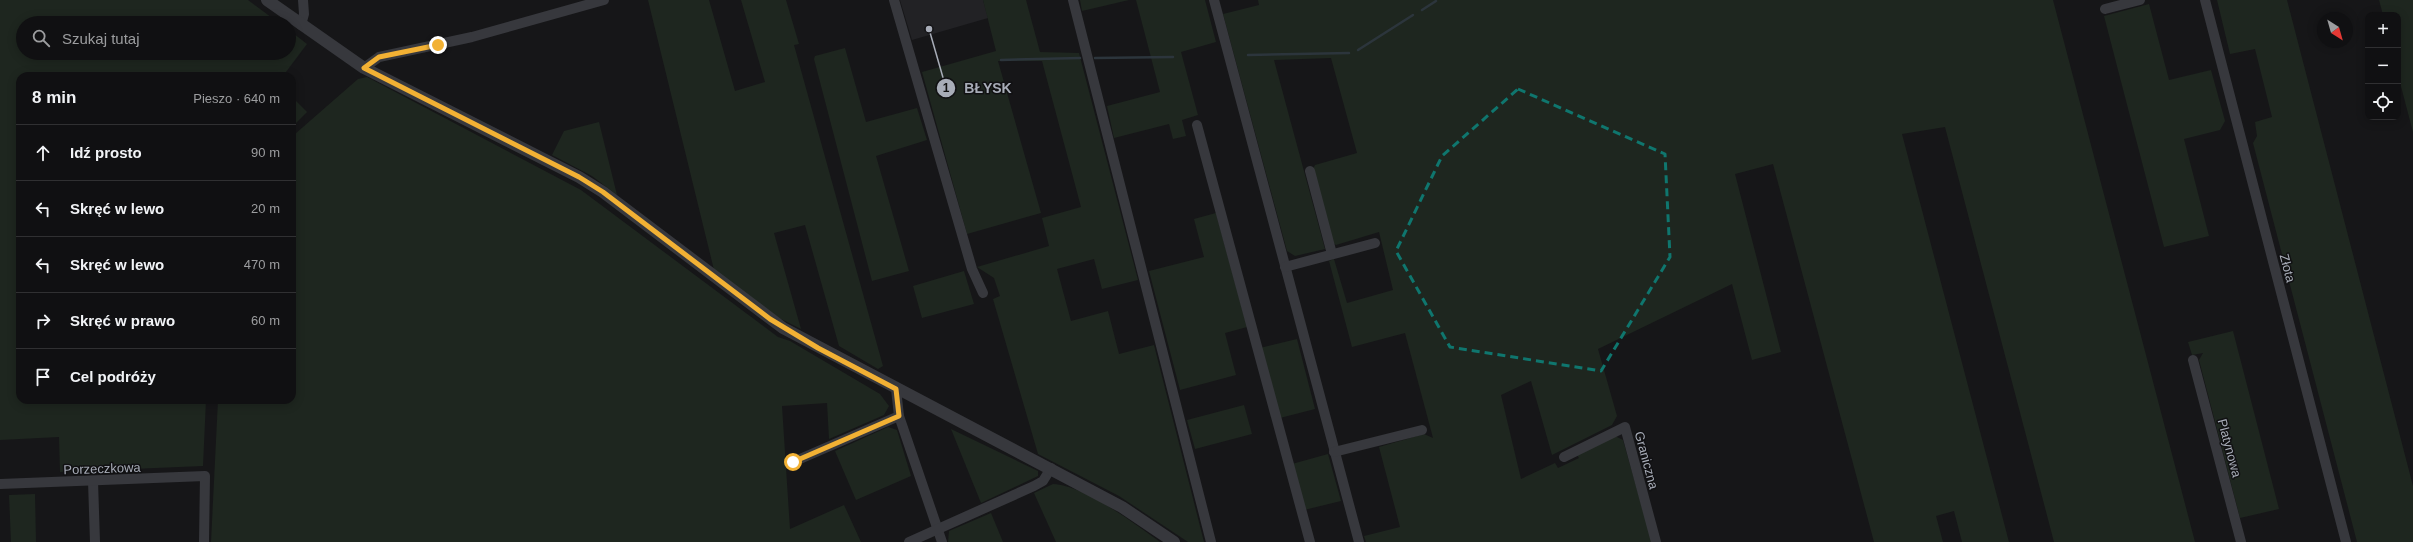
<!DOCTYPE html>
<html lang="pl">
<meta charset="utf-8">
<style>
:root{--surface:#101012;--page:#19191b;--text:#f1f3f6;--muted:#9c9d9f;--line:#303032}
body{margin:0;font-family:Helvetica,sans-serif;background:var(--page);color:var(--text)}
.controls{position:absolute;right:12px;top:12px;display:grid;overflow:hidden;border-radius:8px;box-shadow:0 2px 10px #0003}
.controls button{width:36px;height:36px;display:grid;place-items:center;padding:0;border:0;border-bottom:1px solid var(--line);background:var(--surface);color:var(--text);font:20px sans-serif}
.compass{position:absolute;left:2317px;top:12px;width:36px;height:36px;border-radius:50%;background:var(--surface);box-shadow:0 2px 10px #0003;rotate:143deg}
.stop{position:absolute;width:12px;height:12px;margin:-9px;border:3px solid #f2b134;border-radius:50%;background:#fff}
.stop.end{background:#f2b134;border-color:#fff;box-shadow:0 1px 4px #0008}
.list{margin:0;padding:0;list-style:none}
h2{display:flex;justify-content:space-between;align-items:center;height:52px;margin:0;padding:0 16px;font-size:17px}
h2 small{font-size:13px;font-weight:400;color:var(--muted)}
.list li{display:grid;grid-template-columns:26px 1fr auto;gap:12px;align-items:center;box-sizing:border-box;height:56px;padding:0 16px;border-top:1px solid var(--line)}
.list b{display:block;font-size:15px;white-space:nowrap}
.list em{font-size:13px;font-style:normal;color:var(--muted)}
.icon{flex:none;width:22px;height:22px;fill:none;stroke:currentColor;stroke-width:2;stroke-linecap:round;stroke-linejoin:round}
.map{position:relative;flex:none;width:2413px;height:542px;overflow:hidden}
.search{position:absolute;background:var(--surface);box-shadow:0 2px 10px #0003;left:16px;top:16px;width:280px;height:44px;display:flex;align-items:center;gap:10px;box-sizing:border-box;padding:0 14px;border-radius:22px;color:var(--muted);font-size:15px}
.panel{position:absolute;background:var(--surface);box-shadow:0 2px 10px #0003;left:16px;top:72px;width:280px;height:332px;border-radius:12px}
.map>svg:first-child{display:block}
</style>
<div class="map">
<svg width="2413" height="542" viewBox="0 0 2413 542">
<rect width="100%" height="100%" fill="#161618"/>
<polygon fill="#222225" points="900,0 983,0 988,18 912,40"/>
<g fill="#1e261f">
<polygon points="0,0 248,0 279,23 23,23 23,53 289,53 289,30 307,44 283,76 20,76 20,400 206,400 203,466 60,472 59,437 0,440"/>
<polygon points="648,0 709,0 735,91 765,82 741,0 786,0 799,44 794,45 883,366 878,369 839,346 805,225 774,233 801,329 779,318 714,270"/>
<polygon points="983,0 1026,0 1040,52 1079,53 1138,280 1102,289 1094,259 1057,269 1071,321 1108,311 1119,354 1154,345 1204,542 1188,542 1119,496 1038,454 993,299 1000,296 994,278 977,267 1049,246 1042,218 1081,207 1042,61 998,61 1041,213 967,234 922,72 996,51"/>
<polygon points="1080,0 1129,0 1082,11"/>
<polygon points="1136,0 1205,0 1216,42 1181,52 1198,115 1182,120 1186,136 1173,139 1169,124 1114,138 1107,106 1160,92"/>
<polygon points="1258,0 2053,0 2195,542 2054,542 1945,127 1902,134 2009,542 1962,542 1954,511 1936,516 1943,542 1874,542 1773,164 1735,174 1781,352 1752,360 1732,284 1598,349 1617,416 1612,425 1552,455 1531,381 1501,395 1521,479 1555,463 1558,468 1579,458 1577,455 1615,436 1623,440 1652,542 1366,542 1364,536 1400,527 1379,447 1424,434 1433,438 1405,333 1352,347 1329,261 1334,259 1347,303 1393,290 1379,232 1336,245 1332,242 1312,171 1315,165 1357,153 1331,58 1274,60 1325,249 1295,256 1287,251 1223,14 1259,5"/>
<polygon points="2217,0 2287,0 2413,486 2413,542 2357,542 2253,143 2257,136 2255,122 2272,117 2255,49 2230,54"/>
<polygon points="2379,0 2413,0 2413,132 2398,75 2398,15 2383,15"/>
<polygon points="2149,4 2169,80 2211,70 2225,121 2220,130 2184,139 2209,236 2164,247 2104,16"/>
<polygon points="845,48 866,122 917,108 927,140 876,156 909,271 872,281 814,59 815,56"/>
<polygon points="367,77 581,190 778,337 790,341 880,394 889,406 884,415 829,439 827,403 782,406 790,529 844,505 861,542 211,542 218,400 292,400 292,142 295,134 358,79"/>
<polygon points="292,97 307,112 292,127"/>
<polygon points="599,122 617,195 592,176 552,155 564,131"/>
<polygon points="1216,213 1247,327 1225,333 1236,375 1180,390 1149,271 1204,257 1194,219"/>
<polygon points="964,271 974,304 922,318 913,286"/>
<polygon points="2233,331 2279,509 2240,518 2199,360 2203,353 2192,355 2188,342"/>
<polygon points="1297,339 1315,409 1280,418 1260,348"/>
<polygon points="1244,405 1252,434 1195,449 1187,420"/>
<polygon points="888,427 897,430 911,476 856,500 835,451"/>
<polygon points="951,429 1038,471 1038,476 981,503"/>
<polygon points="1328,454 1341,501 1304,510 1292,464"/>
<path d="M1053,484C1084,485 1135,524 1160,542H1056L1034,493Z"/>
<polygon points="35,494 36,542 11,542 9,495"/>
<polygon points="991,513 1003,542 948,542 949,531"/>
</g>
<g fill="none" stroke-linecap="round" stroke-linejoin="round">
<g stroke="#2c353c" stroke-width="2.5">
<polyline points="1422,10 1436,1"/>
<polyline points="1358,50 1413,15"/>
<polyline points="1248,55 1349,53"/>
<polyline points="1095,58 1173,57"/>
<polyline points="1001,60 1080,58"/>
</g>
<g stroke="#37383d" stroke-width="10">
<polyline points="894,0 972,269 983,293"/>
<polyline points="1073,0 1211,542"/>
<polyline points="1214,0 1359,542"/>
<polyline points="2205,0 2346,542"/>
<polyline points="2105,9 2140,0"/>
<polyline points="301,25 304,14 303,0"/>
<polyline points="364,68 379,57 472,37 604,0"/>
<polyline points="1197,125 1310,542"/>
<polyline points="1310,171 1332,254"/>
<polyline points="1285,267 1375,243"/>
<polyline points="2193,360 2241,542"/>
<polyline points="896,389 899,416 942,542"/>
<polyline points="1334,452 1422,430"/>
<polyline points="1564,457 1625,427 1656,542"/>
<polyline points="793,462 899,416"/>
<polyline points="93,481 95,542"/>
<polyline points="0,484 205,476 204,542"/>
<polyline points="909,542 1034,486 1043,481 1051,468"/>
</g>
<polyline stroke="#37383d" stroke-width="12" points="267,0 364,68 579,177 603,192 783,328 1122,507 1174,542"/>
</g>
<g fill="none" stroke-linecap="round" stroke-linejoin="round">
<polyline stroke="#f2b134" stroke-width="5" points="438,45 379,57 364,68 579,177 603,192 770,319 818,348 896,389 899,416 793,462"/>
</g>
<path fill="none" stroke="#0f766e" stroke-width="3" stroke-dasharray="8 5" stroke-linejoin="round" d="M1518,89L1665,154L1670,257L1601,371L1450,347L1396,251L1442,156Z"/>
<g text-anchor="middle" stroke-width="3" stroke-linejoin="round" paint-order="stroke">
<g font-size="13" fill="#a8adb8" stroke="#111113">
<text transform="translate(2288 268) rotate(75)" y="5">Złota</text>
<text transform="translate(2230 448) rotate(75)" y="5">Platynowa</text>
<text transform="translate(1647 460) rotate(75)" y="5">Graniczna</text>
<text transform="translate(102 468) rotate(-2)" y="5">Porzeczkowa</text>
</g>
</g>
<path fill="none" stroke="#a8adb8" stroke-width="1.5" d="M929 29L946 88"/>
<g fill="#a8adb8" stroke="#111113" stroke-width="1.5">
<circle cx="929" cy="29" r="4"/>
<circle cx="946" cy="88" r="10"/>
</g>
<g font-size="12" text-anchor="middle" font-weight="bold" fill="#111">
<text x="946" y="92">1</text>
</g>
<g font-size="14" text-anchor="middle" font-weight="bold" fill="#a8adb8" stroke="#111113" stroke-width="3" stroke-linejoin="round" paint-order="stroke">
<text x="988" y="93">BŁYSK</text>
</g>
</svg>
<div class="controls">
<button>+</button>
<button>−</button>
<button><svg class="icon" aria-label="locate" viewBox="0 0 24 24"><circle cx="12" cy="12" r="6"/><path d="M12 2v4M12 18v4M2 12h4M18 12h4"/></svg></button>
</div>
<svg class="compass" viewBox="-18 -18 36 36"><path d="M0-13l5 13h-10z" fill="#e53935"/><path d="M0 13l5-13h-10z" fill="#9c9d9f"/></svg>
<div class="stop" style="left:793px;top:462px"></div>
<div class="stop end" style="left:438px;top:45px"></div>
<div class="search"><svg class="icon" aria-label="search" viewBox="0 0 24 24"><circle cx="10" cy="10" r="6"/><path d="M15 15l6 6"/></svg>Szukaj tutaj</div>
<section class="panel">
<h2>8 min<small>Pieszo · 640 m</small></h2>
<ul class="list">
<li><svg class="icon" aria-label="ahead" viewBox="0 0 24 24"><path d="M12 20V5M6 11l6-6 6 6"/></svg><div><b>Idź prosto</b></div><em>90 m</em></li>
<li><svg class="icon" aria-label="left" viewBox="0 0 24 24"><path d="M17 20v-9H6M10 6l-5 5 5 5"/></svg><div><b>Skręć w lewo</b></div><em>20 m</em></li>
<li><svg class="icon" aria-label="left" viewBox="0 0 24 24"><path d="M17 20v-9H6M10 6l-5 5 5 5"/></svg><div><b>Skręć w lewo</b></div><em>470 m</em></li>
<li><svg class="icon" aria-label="right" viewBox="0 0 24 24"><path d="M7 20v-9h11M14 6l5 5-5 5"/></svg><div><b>Skręć w prawo</b></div><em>60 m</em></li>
<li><svg class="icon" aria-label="arrive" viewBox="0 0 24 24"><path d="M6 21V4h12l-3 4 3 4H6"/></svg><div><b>Cel podróży</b></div></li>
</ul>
</section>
</div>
